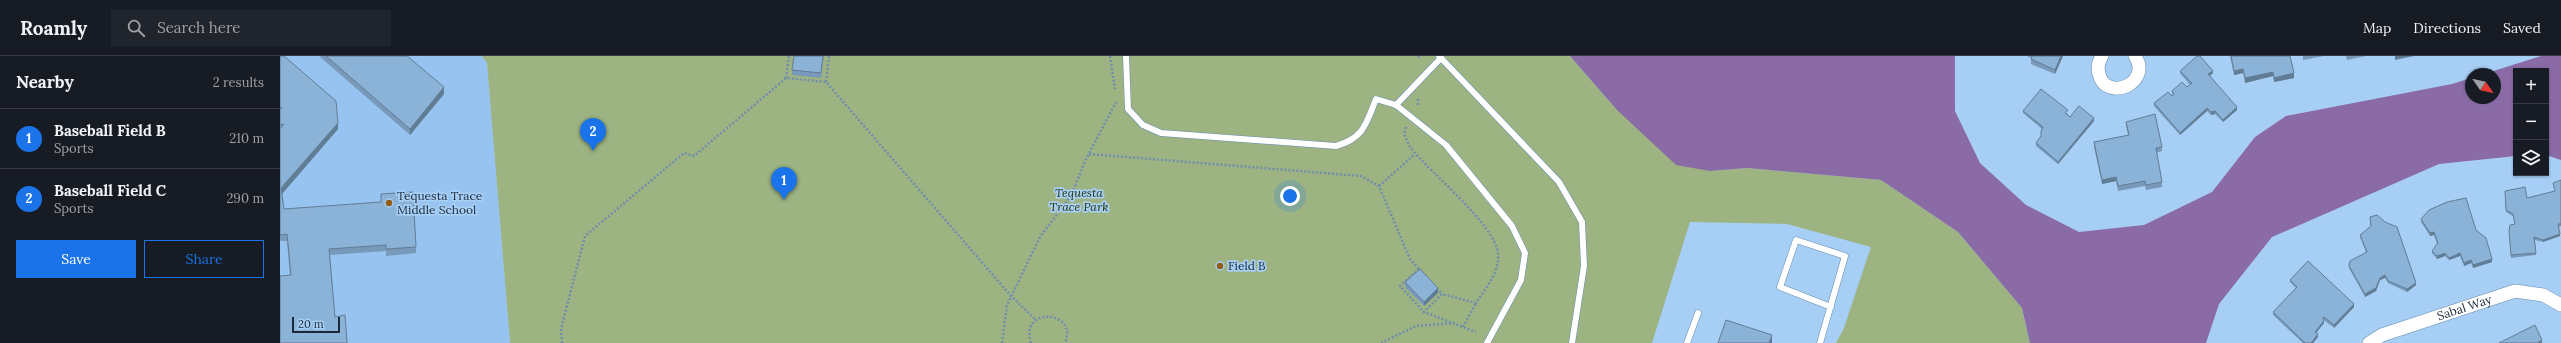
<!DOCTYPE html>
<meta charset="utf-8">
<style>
:root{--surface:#171b24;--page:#20242c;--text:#f1f3f6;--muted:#9ea1a6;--line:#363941;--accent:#1a73e8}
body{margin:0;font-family:Lora,serif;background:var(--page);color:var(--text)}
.controls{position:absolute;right:12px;top:12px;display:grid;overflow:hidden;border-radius:0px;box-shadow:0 1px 3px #0004}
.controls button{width:36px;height:36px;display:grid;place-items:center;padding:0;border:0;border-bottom:1px solid var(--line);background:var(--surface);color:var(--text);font:20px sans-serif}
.compass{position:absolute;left:2185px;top:12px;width:36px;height:36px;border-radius:50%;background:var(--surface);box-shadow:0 1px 3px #0004;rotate:124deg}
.scale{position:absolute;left:12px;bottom:10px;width:48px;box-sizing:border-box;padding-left:4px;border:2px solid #1b2a39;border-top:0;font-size:11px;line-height:14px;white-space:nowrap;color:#1b2a39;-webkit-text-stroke:3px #a7cff6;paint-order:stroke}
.you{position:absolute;left:1010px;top:140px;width:14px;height:14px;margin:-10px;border:3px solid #fff;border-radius:50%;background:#1a73e8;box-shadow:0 0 0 6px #1a73e833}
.badge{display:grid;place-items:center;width:26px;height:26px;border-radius:50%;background:var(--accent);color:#fff;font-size:13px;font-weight:700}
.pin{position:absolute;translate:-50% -33px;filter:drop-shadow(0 1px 2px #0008)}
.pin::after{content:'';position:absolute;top:21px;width:14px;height:12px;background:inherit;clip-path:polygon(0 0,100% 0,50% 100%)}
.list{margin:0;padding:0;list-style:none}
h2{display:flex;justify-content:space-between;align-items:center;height:52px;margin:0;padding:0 16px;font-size:17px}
h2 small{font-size:13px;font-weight:400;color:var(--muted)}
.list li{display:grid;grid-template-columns:26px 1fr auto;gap:12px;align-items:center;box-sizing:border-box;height:60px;padding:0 16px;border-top:1px solid var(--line)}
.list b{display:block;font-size:15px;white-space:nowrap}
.list p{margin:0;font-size:13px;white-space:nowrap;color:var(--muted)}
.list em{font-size:13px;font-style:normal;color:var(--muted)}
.actions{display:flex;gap:8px;padding:12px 16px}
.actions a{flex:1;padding:9px 0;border:1px solid var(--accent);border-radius:0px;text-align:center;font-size:14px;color:var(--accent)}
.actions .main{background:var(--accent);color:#fff}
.icon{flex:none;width:22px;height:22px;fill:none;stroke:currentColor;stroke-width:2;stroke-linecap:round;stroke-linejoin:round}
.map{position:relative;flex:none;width:2281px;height:287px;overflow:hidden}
header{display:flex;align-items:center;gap:24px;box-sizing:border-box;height:56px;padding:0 20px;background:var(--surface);border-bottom:1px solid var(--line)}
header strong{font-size:19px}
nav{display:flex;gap:22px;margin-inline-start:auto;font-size:14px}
.search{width:280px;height:36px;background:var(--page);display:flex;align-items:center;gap:10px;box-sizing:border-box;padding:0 14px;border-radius:0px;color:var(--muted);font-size:15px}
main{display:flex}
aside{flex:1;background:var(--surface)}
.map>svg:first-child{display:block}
</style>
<header>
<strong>Roamly</strong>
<div class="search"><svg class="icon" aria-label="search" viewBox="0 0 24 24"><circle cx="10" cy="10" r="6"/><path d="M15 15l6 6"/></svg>Search here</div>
<nav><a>Map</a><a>Directions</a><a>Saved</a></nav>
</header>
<main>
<aside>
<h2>Nearby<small>2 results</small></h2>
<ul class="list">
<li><span class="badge">1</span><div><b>Baseball Field B</b><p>Sports</p></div><em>210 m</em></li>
<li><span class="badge">2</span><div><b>Baseball Field C</b><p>Sports</p></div><em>290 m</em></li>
</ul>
<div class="actions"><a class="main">Save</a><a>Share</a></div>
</aside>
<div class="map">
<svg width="2281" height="287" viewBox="0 0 2281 287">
<rect width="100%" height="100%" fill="#a7cff6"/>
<polygon fill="#96c3ef" points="0,0 202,0 207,7 230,287 0,287"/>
<polygon fill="#9db482" points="202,0 1290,0 1337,54 1430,115 1467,112 1601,124 1678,176 1742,252 1750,287 1556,287 1564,272 1591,191 1507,168 1410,166 1372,287 230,287 207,7"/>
<polygon fill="#8a6ba5" points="1290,0 1675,0 1675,55 1700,107 1746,149 1799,176 1864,169 1932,136 1975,81 2006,60 2172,28 2191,22 2191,42 2215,42 2215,18 2204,18 2261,0 2281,0 2281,104 2266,99 2266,15 2236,15 2236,100 2159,108 1992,181 1939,248 1926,287 1750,287 1742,252 1678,176 1601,124 1467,112 1430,115 1396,109 1337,54"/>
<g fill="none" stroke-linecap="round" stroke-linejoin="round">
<g stroke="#668cb0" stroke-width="7">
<g id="lane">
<path d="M846,0L848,53L863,69L881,77L1056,90C1084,82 1086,68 1096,43L1116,49L1166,89L1232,170L1245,197L1241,224L1207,287"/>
<polyline points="1159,0 1279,126 1302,166 1304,210 1292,287"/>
<polyline points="1116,49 1161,2"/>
<polyline points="1407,287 1418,257"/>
<polyline points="1540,287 1565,200 1516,184 1500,231 1551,251"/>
</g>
</g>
<g stroke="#668cb0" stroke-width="14">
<g id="street">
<path d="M1822,0C1818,6 1817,11 1819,18C1826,47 1873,27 1855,0"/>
<path id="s1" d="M2089,287L2102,279L2235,235L2263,239L2281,249"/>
</g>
</g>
<g stroke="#708eac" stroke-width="2.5" stroke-dasharray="2 2" stroke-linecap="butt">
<polyline points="509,0 506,22 546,26 731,240 756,264"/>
<polyline points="830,0 835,33"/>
<polyline points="1138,0 1141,3"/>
<polyline points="546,26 549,0"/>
<polyline points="1138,43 1138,51"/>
<path d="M1126,71L1124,78L1130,91C1149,116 1216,169 1218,198C1220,216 1205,233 1196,247L1162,238"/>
<polyline points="809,98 1081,120 1099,130 1130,203 1141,215"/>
<polyline points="1099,130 1135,98"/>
<polyline points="1139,213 1120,230 1144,256"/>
<polyline points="1157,232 1162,238 1144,256 1196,276"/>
<polyline points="1183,271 1196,247"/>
<polyline points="282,287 281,273 305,180 404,97 414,100 506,22"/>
<polyline points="722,287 727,249 760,181 791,140 806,103 836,46"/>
<path d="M751,287C739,250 799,254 785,287"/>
<polyline points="1101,287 1136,270 1172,267"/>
</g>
<use href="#lane" stroke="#fff" stroke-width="6"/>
<use href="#street" stroke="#fff" stroke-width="13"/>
</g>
<g fill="#7899b9">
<polygon points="0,0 58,73 2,138 4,153 136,191 136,197 106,200 106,195 50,199 55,261 10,219 7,185 0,185"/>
<polygon points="39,0 127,0 164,38 130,79"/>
<polygon points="544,0 541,22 512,19 512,14"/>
<polygon points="1747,0 1783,0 1775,18 1751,8 1751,2"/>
<polygon points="1950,0 2010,0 2014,22 1994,26 1993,20 1965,27 1963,17 1954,19"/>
<polygon points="2023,0 2044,0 2023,4"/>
<polygon points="2066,0 2086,0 2067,4"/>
<polygon points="1900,15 1933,17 1930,20 1957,54 1943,66 1935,58 1931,59 1927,55 1900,79 1874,50 1874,47 1892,40 1893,39 1892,38 1892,35 1907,31 1910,29 1900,17"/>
<polygon points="1743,55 1788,57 1787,58 1790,61 1814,65 1778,108 1756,90 1756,87 1761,81 1761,75 1762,73 1743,57"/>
<polygon points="1846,66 1882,91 1882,95 1876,97 1882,126 1882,131 1866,134 1865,130 1838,135 1836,125 1822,128 1814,91 1814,86 1848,79 1846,70"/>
<polygon points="2281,124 2281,170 2278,171 2280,180 2263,186 2255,184 2256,199 2231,202 2229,175 2235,168 2233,160 2226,156 2225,135 2247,142 2275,135 2273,127"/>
<polygon points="2090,161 2136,229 2127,236 2108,227 2105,222 2100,224 2096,235 2085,241 2069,212 2069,210 2086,196 2080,181 2080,179 2091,170"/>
<polygon points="2141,163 2196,174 2212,206 2193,212 2191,207 2184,210 2180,200 2169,204 2165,200 2157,203 2152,197 2152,195 2157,188 2154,179 2150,180 2141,166"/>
<polygon points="2010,224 2074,251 2054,272 2044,264 2044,267 2036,277 2038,281 2033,287 2023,287 1993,259 1993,256 2016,232 2010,226"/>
<polygon points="1125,226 1158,237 1144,250 1125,231"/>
</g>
<g fill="#617d96">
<polygon points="1781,0 1783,0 1775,18 1775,14"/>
<polygon points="2115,0 2134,0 2115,4"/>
<polygon points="1963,13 1963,17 1954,19 1954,15"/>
<polygon points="1933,15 1933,17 1928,21 1928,18"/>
<polygon points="1993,16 1993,20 1965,27 1965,22"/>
<polygon points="2014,17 2014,22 1994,26 1994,22"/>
<polygon points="164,31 164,38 130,79 130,73"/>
<polygon points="1957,51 1957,54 1943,66 1943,64"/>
<polygon points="1927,52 1927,55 1900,79 1900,77"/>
<polygon points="1935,55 1935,58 1931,59 1931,56"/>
<polygon points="1814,62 1814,65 1778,108 1778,106"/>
<polygon points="58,67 58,73 1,139 1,132"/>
<polygon points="1836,121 1836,125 1822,128 1822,124"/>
<polygon points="2154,176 2154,179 2150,180 2150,177"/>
<polygon points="2280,178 2280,180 2263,186 2263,184"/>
<polygon points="2165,197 2165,200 2157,203 2157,200"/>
<polygon points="2180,197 2180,200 2169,204 2169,202"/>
<polygon points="2212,203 2212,206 2193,212 2193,209"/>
<polygon points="2191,204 2191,207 2184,210 2184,207"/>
<polygon points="2105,219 2105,222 2100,224 2096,235 2085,241 2085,238 2100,222"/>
<polygon points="2136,227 2136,229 2127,236 2127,233"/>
<polygon points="1158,232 1158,237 1144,250 1144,246"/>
<polygon points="2074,248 2074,251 2054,272 2054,269"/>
<polygon points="2044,265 2044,267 2035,278 2035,276"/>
<polygon points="2038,278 2038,281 2033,287 2031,287"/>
<polygon points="1492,279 1492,287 1489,287"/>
<polygon points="2262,284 2262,287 2257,287"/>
</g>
<g fill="#8bb2d7" stroke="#617d96">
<polygon points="0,0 4,0 56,45 58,67 1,132 4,153 101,146 101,138 133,136 136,191 106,193 106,189 49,193 55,261 65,259 67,287 0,287 0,220 11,219 7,178 0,179 0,73 4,68 0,69 0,53 2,52 0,51"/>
<polygon points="46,0 127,0 164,31 130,73"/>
<polygon points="514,0 543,0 541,17 512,14"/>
<polygon points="1752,0 1781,0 1775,14 1751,3"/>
<polygon points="1917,0 1920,0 1933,15 1928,18 1957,51 1943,64 1935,55 1931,56 1927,52 1900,77 1874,47 1888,36 1892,40 1894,38 1892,35 1902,26 1907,31 1912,27 1900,15"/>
<polygon points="1951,0 2010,0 2014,17 1994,22 1993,16 1965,22 1963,13 1954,15"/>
<polygon points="1761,33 1788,54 1785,57 1790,61 1799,50 1814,62 1778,106 1756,87 1761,80 1761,75 1763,71 1743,55"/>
<polygon points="1875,58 1882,91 1876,92 1882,126 1866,129 1865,125 1838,130 1836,121 1822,124 1814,86 1849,79 1846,66"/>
<polygon points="2281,124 2281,168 2278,168 2280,178 2263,184 2254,181 2256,197 2231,199 2229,175 2230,169 2235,168 2233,158 2226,154 2225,135 2245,131 2247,142 2275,135 2273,127"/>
<polygon points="2186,142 2196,174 2206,182 2212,203 2193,209 2191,204 2184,207 2180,197 2169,202 2165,197 2157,200 2152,195 2158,187 2154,176 2150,177 2141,163 2149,154 2167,146"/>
<polygon points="2097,159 2105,166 2117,171 2136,227 2127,233 2108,225 2105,219 2100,222 2096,232 2085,238 2069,210 2070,205 2087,196 2080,179 2091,170 2090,161"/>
<polygon points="2028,205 2074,248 2054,269 2044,261 2043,263 2044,265 2035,276 2038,278 2031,287 2025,287 1993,256 2017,231 2010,224"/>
<polygon points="1140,213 1158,232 1144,246 1125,226"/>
<polygon points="1446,264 1492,279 1489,287 1438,287"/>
<polygon points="2255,269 2262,284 2257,287 2219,287"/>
</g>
<g fill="#925d13" stroke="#a7cff6" stroke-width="1.5">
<circle cx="109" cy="147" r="4"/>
<circle cx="940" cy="210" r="4"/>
</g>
<g text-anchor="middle" stroke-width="3.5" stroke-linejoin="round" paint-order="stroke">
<g font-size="12" font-style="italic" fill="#243606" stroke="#a7cff6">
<text x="799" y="141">Tequesta<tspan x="799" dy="14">Trace Park</tspan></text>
</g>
<g font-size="12" fill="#1b2a39" stroke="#a7cff6" text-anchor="start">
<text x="117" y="144">Tequesta Trace<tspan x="117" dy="14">Middle School</tspan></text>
<text x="948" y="214">Field B</text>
</g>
<g font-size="12" fill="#1b2a39" stroke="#a7cff6">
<text dy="4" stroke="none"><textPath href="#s1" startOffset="102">Sabal Way</textPath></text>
</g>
</g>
</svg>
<div class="controls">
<button>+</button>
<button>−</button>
<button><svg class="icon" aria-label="layers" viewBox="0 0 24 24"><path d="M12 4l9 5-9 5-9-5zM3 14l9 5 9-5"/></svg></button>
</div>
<svg class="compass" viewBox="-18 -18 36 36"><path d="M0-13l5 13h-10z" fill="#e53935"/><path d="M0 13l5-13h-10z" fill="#9ea1a6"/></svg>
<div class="scale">20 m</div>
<div class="you"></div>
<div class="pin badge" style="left:504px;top:144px">1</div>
<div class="pin badge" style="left:313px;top:95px">2</div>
</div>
</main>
